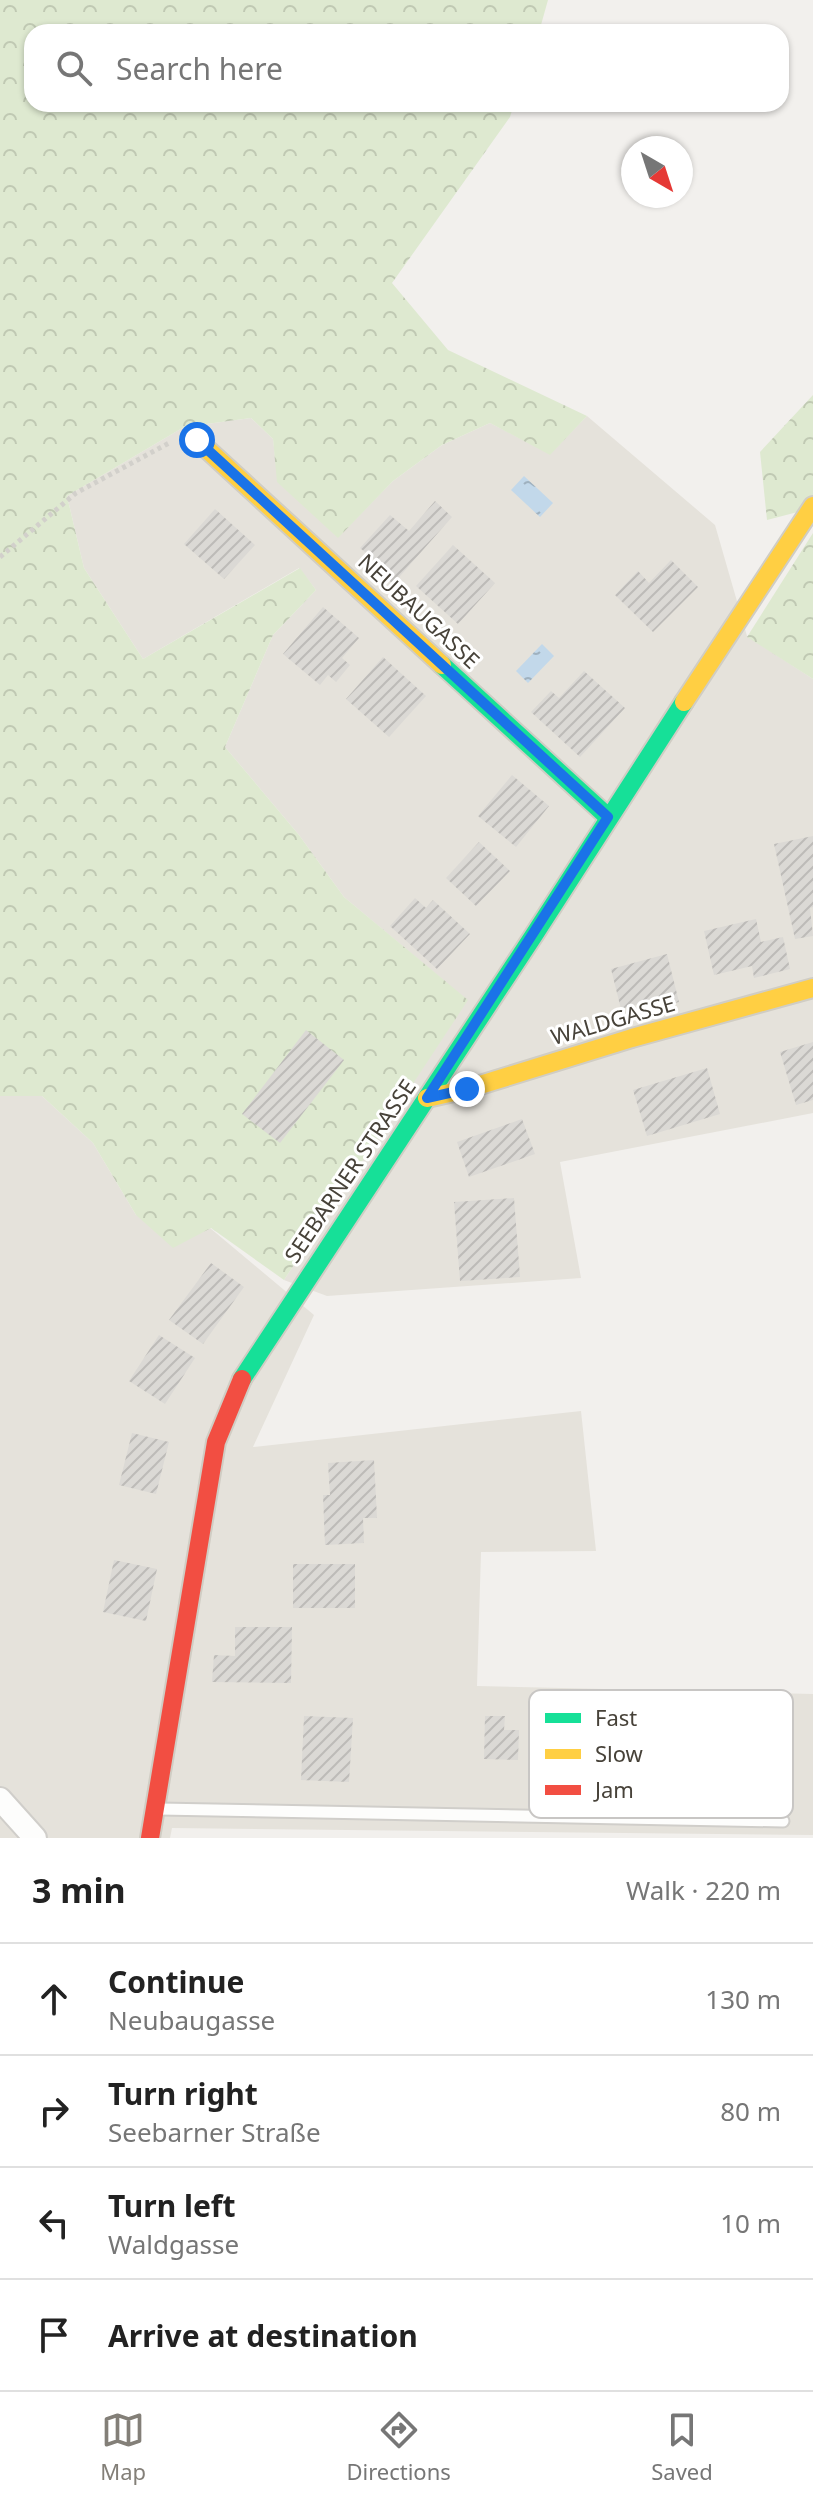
<!DOCTYPE html>
<meta charset="utf-8">
<style>
:root{--surface:#fff;--page:#f2f2f2;--text:#222;--muted:#767676;--line:#e0e0e0;--accent:#837f78}
body{margin:0;font-family:"Noto Sans",sans-serif;background:var(--page);color:var(--text)}
.compass{position:absolute;left:621px;top:136px;width:72px;height:72px;border-radius:50%;background:var(--surface);box-shadow:0 2px 6px #0004;rotate:141deg}
.stop{position:absolute;width:24px;height:24px;margin:-18px;border:6px solid #1a73e8;border-radius:50%;background:#fff}
.stop.end{background:#1a73e8;border-color:#fff;box-shadow:0 2px 8px #0008}
.list{margin:0;padding:0;list-style:none}
h2{display:flex;justify-content:space-between;align-items:center;height:104px;margin:0;padding:0 32px;font-size:34px}
h2 small{font-size:26px;font-weight:400;color:var(--muted)}
.list li{display:grid;grid-template-columns:52px 1fr auto;gap:24px;align-items:center;box-sizing:border-box;height:112px;padding:0 32px;border-top:2px solid var(--line)}
.list b{display:block;font-size:30px;white-space:nowrap}
.list p{margin:0;font-size:26px;white-space:nowrap;color:var(--muted)}
.list em{font-size:26px;font-style:normal;color:var(--muted)}
.icon{flex:none;width:44px;height:44px;fill:none;stroke:currentColor;stroke-width:2;stroke-linecap:round;stroke-linejoin:round}
.map{position:relative;flex:none;width:813px;height:1838px;overflow:hidden}
.search{position:absolute;background:var(--surface);box-shadow:0 2px 6px #0004;left:24px;right:24px;top:24px;height:88px;display:flex;align-items:center;gap:20px;box-sizing:border-box;padding:0 28px;border-radius:24px;color:var(--muted);font-size:30px}
.sheet{height:552px;background:var(--surface)}
nav{display:flex;justify-content:space-around;align-items:center;box-sizing:border-box;height:112px;border-top:2px solid var(--line);background:var(--surface);font-size:22px;color:var(--muted)}
nav a{display:grid;justify-items:center;gap:4px}
nav .on{color:var(--accent)}
.map>svg:first-child{display:block}
</style>
<div class="map">
<svg width="813" height="1838" viewBox="0 0 813 1838">
<defs>
<pattern id="forest-crowns" width="20" height="18" patternUnits="userSpaceOnUse" patternTransform="scale(2)"><rect width="20" height="18" fill="#dee9d0"/><path d="M2 6a3 3 0 1 1 6 0M12 15a3 3 0 1 1 6 0" fill="none" stroke="#c0c9b3"/></pattern>
<pattern id="water-ripples" width="26" height="14" patternUnits="userSpaceOnUse" patternTransform="scale(2)"><rect width="26" height="14" fill="#c2d8ea"/><path d="M2 4q2-2 4 0t4 0M15 11q2-2 4 0t4 0" fill="none" stroke="#9fb1bf"/></pattern>
<pattern id="building-hatch" width="6" height="6" patternUnits="userSpaceOnUse" patternTransform="scale(2)"><rect width="6" height="6" fill="#dbd9d5"/><path d="M-1 1l2-2M0 6l6-6M5 7l2-2" fill="none" stroke="#bdbbb8"/></pattern>
</defs>
<rect width="100%" height="100%" fill="#f2f0ed"/>
<g fill="#e5e2db">
<polygon points="587,416 715,525 747,636 813,679 813,1113 560,1162 581,1278 327,1296 284,1280 467,1000 344,897 299,835 225,747 273,635 316,590 299,568 143,659 84,568 67,496 184,427 251,418 273,439 278,482 338,537 393,481 442,445 490,423 550,454"/>
<polygon points="0,1096 42,1096 93,1143 136,1215 210,1228 314,1315 253,1447 581,1411 596,1551 481,1552 477,1686 813,1694 813,1835 172,1828 170,1838 0,1838"/>
</g>
<g fill="url(#forest-crowns)">
<polygon points="0,0 548,0 539,32 32,32 32,104 514,104 510,117 392,283 448,350 587,416 550,455 490,423 442,445 393,481 338,538 277,482 273,439 251,418 184,427 67,496 84,568 143,659 300,568 316,590 273,635 225,747 299,835 344,897 468,1000 284,1280 211,1228 173,1248 136,1215 93,1143 42,1096 0,1096"/>
<polygon points="813,395 813,508 767,520 760,452"/>
<polygon points="813,533 813,679 747,637"/>
</g>
<g fill="url(#water-ripples)">
<polygon points="524,476 553,503 540,517 511,490"/>
<polygon points="542,644 554,656 528,683 516,671"/>
</g>
<g fill="url(#building-hatch)">
<polygon points="435,501 452,517 393,584 375,568 379,564 360,548 390,515 409,531"/>
<polygon points="215,509 255,545 224,579 184,544"/>
<polygon points="453,545 495,583 458,624 416,586"/>
<polygon points="671,560 698,587 653,632 615,595 638,571 649,583"/>
<polygon points="323,607 359,638 342,658 350,665 336,682 328,675 320,685 283,654"/>
<polygon points="383,657 426,696 389,737 346,699"/>
<polygon points="584,671 625,708 580,757 531,712 551,691 559,698"/>
<polygon points="512,775 549,806 516,847 478,816"/>
<polygon points="813,836 813,907 810,908 813,936 795,939 774,844"/>
<polygon points="479,842 510,871 476,906 446,878"/>
<polygon points="415,898 426,908 433,900 470,934 437,969 390,926"/>
<polygon points="756,919 761,942 783,937 790,969 754,978 752,966 714,975 704,931"/>
<polygon points="667,954 679,1002 655,1008 653,1000 621,1009 611,969"/>
<polygon points="306,1030 344,1060 280,1143 242,1114"/>
<polygon points="813,1042 813,1100 796,1105 780,1052"/>
<polygon points="707,1068 720,1114 647,1136 633,1090"/>
<polygon points="522,1119 535,1154 469,1177 457,1142"/>
<polygon points="514,1198 520,1277 460,1281 454,1202"/>
<polygon points="211,1263 244,1287 203,1344 169,1320"/>
<polygon points="159,1335 195,1358 165,1404 129,1381"/>
<polygon points="132,1433 169,1442 156,1494 119,1485"/>
<polygon points="374,1460 377,1518 363,1518 364,1543 325,1545 323,1495 330,1495 328,1463"/>
<polygon points="114,1560 157,1569 146,1621 103,1612"/>
<rect x="293" y="1564" width="62" height="44"/>
<polygon points="235,1627 292,1627 291,1683 212,1682 214,1655 235,1656"/>
<polygon points="304,1716 353,1718 349,1782 301,1780"/>
<polygon points="485,1716 505,1716 504,1730 519,1730 518,1760 484,1759"/>
</g>
<g fill="none" stroke-linecap="round" stroke-linejoin="round">
<g stroke="#d0ceca" stroke-width="15">
<polyline id="lane" points="159,1809 783,1821"/>
</g>
<g stroke="#d0ceca" stroke-width="26">
<polyline id="street" points="0,1799 35,1838"/>
</g>
<g stroke="#d0cdc4" stroke-width="22">
<g id="fast">
<polyline points="442,665 608,817"/>
<polyline points="242,1379 534,935 684,702"/>
</g>
</g>
<g stroke="#d0cdc4" stroke-width="22">
<g id="slow">
<polyline points="197,440 442,665"/>
<polyline points="684,702 813,506"/>
<polyline points="427,1098 467,1089 632,1038 813,988"/>
</g>
</g>
<g stroke="#d0cdc4" stroke-width="22">
<polyline id="jam" points="150,1838 216,1442 242,1379"/>
</g>
<polyline stroke="#d2d0cb" stroke-width="5" stroke-dasharray="4 4" stroke-linecap="butt" points="0,557 76,493 169,443"/>
<use href="#lane" stroke="#fdfdfc" stroke-width="11"/>
<use href="#street" stroke="#fdfdfc" stroke-width="22"/>
<use href="#fast" stroke="#16e098" stroke-width="18"/>
<use href="#slow" stroke="#ffcf43" stroke-width="18"/>
<use href="#jam" stroke="#f24e42" stroke-width="18"/>
</g>
<g fill="none" stroke-linecap="round" stroke-linejoin="round">
<polyline stroke="#1a73e8" stroke-width="10" points="197,440 608,817 427,1098 467,1089"/>
</g>
<g text-anchor="middle" stroke-width="6" stroke-linejoin="round" paint-order="stroke">
<g font-size="22" fill="#474239" stroke="#fff">
<text transform="translate(419 611) rotate(43)" y="8">NEUBAUGASSE</text>
<text transform="translate(613 1020) rotate(-16)" y="8">WALDGASSE</text>
<text transform="translate(350 1171) rotate(-56)" y="8">SEEBARNER STRASSE</text>
</g>
</g>
<rect x="529" y="1690" width="264" height="128" rx="12" fill="#fff" stroke="#c8c6c4" stroke-width="2"/>
<rect x="545" y="1713" width="36" height="10" fill="#16e098"/>
<rect x="545" y="1749" width="36" height="10" fill="#ffcf43"/>
<rect x="545" y="1785" width="36" height="10" fill="#f24e42"/>
<g font-size="22" fill="#474239">
<text x="595" y="1726">Fast</text>
<text x="595" y="1762">Slow</text>
<text x="595" y="1798">Jam</text>
</g>
</svg>
<svg class="compass" viewBox="-18 -18 36 36"><path d="M0-13l5 13h-10z" fill="#e53935"/><path d="M0 13l5-13h-10z" fill="#767676"/></svg>
<div class="stop" style="left:197px;top:440px"></div>
<div class="stop end" style="left:467px;top:1089px"></div>
<div class="search"><svg class="icon" aria-label="search" viewBox="0 0 24 24"><circle cx="10" cy="10" r="6"/><path d="M15 15l6 6"/></svg>Search here</div>
</div>
<section class="sheet">
<h2>3 min<small>Walk · 220 m</small></h2>
<ul class="list">
<li><svg class="icon" aria-label="ahead" viewBox="0 0 24 24"><path d="M12 20V5M6 11l6-6 6 6"/></svg><div><b>Continue</b><p>Neubaugasse</p></div><em>130 m</em></li>
<li><svg class="icon" aria-label="right" viewBox="0 0 24 24"><path d="M7 20v-9h11M14 6l5 5-5 5"/></svg><div><b>Turn right</b><p>Seebarner Straße</p></div><em>80 m</em></li>
<li><svg class="icon" aria-label="left" viewBox="0 0 24 24"><path d="M17 20v-9H6M10 6l-5 5 5 5"/></svg><div><b>Turn left</b><p>Waldgasse</p></div><em>10 m</em></li>
<li><svg class="icon" aria-label="arrive" viewBox="0 0 24 24"><path d="M6 21V4h12l-3 4 3 4H6"/></svg><div><b>Arrive at destination</b></div></li>
</ul>
</section>
<nav>
<a class="on"><svg class="icon" aria-label="map" viewBox="0 0 24 24"><path d="M3 6l6-2 6 2 6-2v14l-6 2-6-2-6 2zM9 4v14M15 6v14"/></svg>Map</a>
<a><svg class="icon" aria-label="directions" viewBox="0 0 24 24"><path d="M12 3l9 9-9 9-9-9zM9 14v-3h6M13 9l2 2-2 2"/></svg>Directions</a>
<a><svg class="icon" aria-label="saved" viewBox="0 0 24 24"><path d="M7 4h10v16l-5-4-5 4z"/></svg>Saved</a>
</nav>
